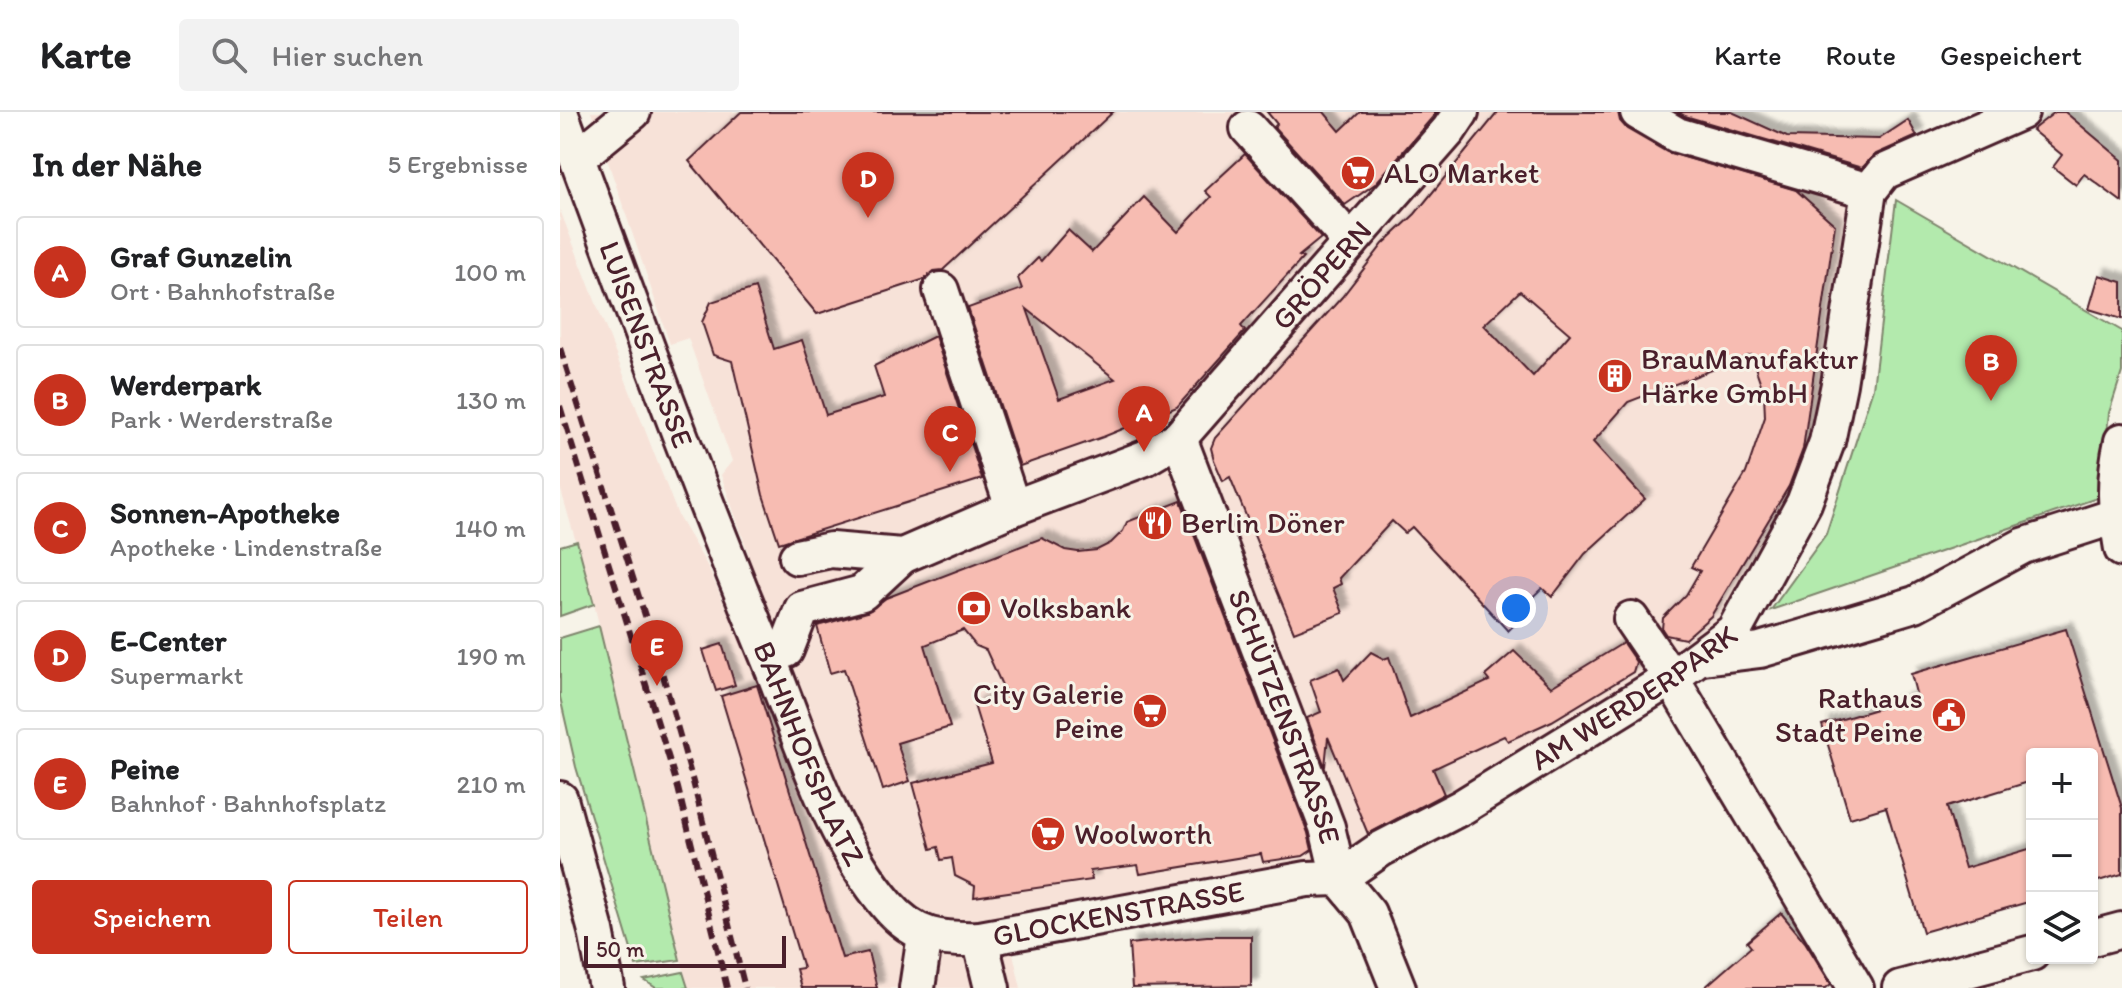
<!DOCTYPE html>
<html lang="de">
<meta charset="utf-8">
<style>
:root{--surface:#fff;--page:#f2f2f2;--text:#202124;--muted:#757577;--line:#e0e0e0;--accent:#c8321e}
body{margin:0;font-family:Itim,sans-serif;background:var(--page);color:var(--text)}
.controls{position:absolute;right:24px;bottom:24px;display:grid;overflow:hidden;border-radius:8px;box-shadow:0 2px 6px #0004}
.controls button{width:72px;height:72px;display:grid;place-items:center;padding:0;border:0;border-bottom:2px solid var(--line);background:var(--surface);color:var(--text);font:40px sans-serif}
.scale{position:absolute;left:24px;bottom:20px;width:202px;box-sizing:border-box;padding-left:8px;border:4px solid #4a1f2b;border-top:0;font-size:22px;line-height:28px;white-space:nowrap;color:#4a1f2b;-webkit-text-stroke:6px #f7f3e8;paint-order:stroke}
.you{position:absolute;left:956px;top:496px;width:28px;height:28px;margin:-20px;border:6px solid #fff;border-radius:50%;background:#1a73e8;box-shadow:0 0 0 12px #1a73e833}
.badge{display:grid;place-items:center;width:52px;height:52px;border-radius:50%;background:var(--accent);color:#fff;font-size:26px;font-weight:700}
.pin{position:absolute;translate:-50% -66px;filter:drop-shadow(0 2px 4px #0008)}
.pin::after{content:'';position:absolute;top:42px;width:28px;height:24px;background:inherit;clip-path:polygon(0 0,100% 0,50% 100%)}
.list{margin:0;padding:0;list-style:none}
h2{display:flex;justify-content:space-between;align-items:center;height:104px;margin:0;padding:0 32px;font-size:34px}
h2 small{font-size:26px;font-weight:400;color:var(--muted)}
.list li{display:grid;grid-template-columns:52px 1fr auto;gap:24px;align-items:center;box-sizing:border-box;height:112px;margin:0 16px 16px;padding:0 16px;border:2px solid var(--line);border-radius:8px}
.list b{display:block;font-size:30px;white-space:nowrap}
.list p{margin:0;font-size:26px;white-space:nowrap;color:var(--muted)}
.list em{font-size:26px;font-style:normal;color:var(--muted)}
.actions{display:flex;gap:16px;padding:24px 32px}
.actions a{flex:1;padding:18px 0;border:2px solid var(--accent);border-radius:8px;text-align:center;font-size:28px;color:var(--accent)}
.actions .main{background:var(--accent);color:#fff}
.icon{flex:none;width:44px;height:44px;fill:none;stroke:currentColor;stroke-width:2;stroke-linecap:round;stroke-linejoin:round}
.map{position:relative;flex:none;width:1562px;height:876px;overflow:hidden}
header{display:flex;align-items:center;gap:48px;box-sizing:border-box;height:112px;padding:0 40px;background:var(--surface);border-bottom:2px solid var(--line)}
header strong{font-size:38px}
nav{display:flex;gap:44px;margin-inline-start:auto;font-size:28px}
.search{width:560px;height:72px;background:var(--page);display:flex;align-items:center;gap:20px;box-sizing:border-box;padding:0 28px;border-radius:8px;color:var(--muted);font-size:30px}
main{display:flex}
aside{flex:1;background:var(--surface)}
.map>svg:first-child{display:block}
</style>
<header>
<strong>Karte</strong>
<div class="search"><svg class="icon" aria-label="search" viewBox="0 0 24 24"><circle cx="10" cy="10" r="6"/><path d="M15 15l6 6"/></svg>Hier suchen</div>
<nav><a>Karte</a><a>Route</a><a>Gespeichert</a></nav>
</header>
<main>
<aside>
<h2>In der Nähe<small>5 Ergebnisse</small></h2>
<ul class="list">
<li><span class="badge">A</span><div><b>Graf Gunzelin</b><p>Ort · Bahnhofstraße</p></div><em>100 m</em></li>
<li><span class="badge">B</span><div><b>Werderpark</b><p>Park · Werderstraße</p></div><em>130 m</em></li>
<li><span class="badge">C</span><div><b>Sonnen-Apotheke</b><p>Apotheke · Lindenstraße</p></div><em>140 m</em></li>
<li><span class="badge">D</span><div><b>E-Center</b><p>Supermarkt</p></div><em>190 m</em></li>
<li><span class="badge">E</span><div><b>Peine</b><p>Bahnhof · Bahnhofsplatz</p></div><em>210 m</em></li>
</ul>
<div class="actions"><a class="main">Speichern</a><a>Teilen</a></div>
</aside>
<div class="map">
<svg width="1562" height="876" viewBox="0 0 1562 876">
<defs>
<filter id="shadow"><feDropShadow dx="7" dy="-7" stdDeviation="2" flood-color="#0004"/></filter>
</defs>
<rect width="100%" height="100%" fill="#f7f3e8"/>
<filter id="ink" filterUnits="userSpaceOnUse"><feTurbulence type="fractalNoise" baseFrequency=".0125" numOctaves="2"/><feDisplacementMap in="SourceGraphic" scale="16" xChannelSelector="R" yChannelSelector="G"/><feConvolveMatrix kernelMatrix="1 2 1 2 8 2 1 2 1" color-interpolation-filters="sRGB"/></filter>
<g filter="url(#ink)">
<g fill="#f7e2d8">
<polygon points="31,0 1069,0 1153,45 1300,97 1255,348 1164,514 1139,537 784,746 495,806 367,816 299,737 177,446 189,443 161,363 172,349 128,226 110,232"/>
<polygon points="0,98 119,406 148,455 166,496 202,555 319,804 452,837 461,876 128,876 34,492 0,375"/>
</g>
<g fill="#b3eaad" stroke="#7e846c" stroke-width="2">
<polygon points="1336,88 1562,219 1562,260 1549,301 1540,385 1211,498 1266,422 1313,276"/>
<polygon points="17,429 34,492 0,504 0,434"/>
<polygon points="39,514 120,848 76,854 16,655 0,585 0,526"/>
<polygon points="123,860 128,876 96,876 84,868"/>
</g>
<g fill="#f7bcb2" stroke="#4a1f2b" stroke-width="2" fill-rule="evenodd" filter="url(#shadow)">
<polygon points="181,0 553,0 383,158 374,159 365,167 257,202 129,49"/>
<polygon points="707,0 764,0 780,19 800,0 877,0 815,72 785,93 714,15 717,12"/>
<path d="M938,0H1058L1060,9L1067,17L1107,40L1236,78L1275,113L1243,337L1229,374L1151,504L1125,527L1106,523L1102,517L1103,506L1126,483L1140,459L1131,455L1186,361L1205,305L1204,281L1191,243L1068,290L1033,330L1085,387L1025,442L992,485L982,476L962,495L961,506L948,519L852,415L845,421L832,409L779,466L781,472L773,476L783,501L734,520L670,365L663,369L654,348L651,336L655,326L782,185L823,132L855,102ZM960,179L1010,222L973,264L924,213Z"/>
<polygon points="1117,0 1172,0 1227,25 1319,27 1348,8 1357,24 1316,42 1302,56 1125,4"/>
<polygon points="1495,0 1505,0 1562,48 1562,90 1524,62 1516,73 1493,55 1502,43 1472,18"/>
<path d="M685,42L761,126L739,144L743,146L681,214L685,219L617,295L543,325L460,354L408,196L462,177L458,166L478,146L481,149L508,118L532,140L584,85L618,120L651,85L645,79ZM467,197L555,267L499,287Z"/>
<polygon points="1539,163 1562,170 1562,207 1529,197"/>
<polygon points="195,176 214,237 242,228 266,303 324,285 314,254 375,224 422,367 219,431 203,383 172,249 153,243 142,210 151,190"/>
<polygon points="621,389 748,721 752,738 743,744 703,750 701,742 580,762 578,753 530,759 532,768 414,785 415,774 395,764 392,746 381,748 378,735 371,737 353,671 432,651 414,593 446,582 426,538 416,534 403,518 365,533 390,615 337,631 350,669 323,678 284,557 270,561 257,514 307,500 326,486 482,426 505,438 518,440 537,438 551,431 563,419 567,410"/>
<polygon points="1506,517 1562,696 1562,762 1532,771 1532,642 1472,642 1472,669 1387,695 1405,756 1472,736 1472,789 1363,820 1326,695 1290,706 1262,613 1357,585 1351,562"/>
<polygon points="1063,531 1076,550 1073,560 992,609 948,629 944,624 873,657 884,682 808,722 768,625 765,655 747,606 761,600 750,568 779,556 784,568 811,540 824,547 829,545 850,606 929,569 925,564 954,539 991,575"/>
<polygon points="162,532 175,573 156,579 143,538"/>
<polygon points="197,573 282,846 308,840 317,876 241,876 236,857 243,856 161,584"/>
<polygon points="1221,801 1245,830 1271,872 1266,876 1144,876 1191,835 1187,830"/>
<polygon points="647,824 691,824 691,874 572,876 569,832"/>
</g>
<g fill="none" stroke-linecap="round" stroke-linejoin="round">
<g stroke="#4a1f2b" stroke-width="40">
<g id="minor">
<path id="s1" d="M0,0C67,182 133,364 207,543C242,627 268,723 328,794C355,826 381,828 420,827L747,767L779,766"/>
<polyline points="1078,0 1117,23 1309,79"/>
<polyline points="688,16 791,130"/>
<polyline points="17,46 73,0"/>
<polyline points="381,178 453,396"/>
<path id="s2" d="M619,326L767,715L779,766L808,801L838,876"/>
<path d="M1562,329C1553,370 1555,396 1562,437"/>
<path id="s3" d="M237,445L271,438L342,444L453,396L585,346L619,326L889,18L901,0"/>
<polyline points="1071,507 1111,566 1296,876"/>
<polyline points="208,544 226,538 242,497 302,481 342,444"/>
<polyline points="1143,545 1200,538 1355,492 1463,434 1556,404"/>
<polyline points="0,687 36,819 47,876"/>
<path id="s4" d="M779,766L821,737L902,695L1111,566L1174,519L1244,391L1267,330L1279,272L1309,79L1324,60L1461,0"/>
<polyline points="1532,826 1562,818"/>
<polyline points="420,827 432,876"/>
<polyline points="357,876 365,823"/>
<polyline points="1340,876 1472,841"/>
</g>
</g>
<use href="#minor" stroke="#f7f3e8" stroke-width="34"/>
<g stroke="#4a1f2b" stroke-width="6" stroke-dasharray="12 6" stroke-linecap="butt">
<polyline points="0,236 95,535 133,670 185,876"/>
<polyline points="0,294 118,676 167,876"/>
</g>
</g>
</g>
<defs>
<g id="supermarket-disc" transform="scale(1.8)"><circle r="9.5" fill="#c8321e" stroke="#f7f3e8"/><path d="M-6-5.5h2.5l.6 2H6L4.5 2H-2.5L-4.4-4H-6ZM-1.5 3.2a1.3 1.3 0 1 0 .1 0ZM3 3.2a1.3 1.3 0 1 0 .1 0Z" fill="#fff"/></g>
<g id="building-disc" transform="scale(1.8)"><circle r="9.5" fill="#c8321e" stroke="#f7f3e8"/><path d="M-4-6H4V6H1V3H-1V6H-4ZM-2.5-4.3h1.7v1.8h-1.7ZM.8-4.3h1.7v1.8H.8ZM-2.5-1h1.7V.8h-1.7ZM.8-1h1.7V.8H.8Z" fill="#fff"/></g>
<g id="restaurant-disc" transform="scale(1.8)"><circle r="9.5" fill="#c8321e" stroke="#f7f3e8"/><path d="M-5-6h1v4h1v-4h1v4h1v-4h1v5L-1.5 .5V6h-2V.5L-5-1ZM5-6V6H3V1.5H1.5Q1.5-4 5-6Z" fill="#fff"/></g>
<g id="bank-disc" transform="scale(1.8)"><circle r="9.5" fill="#c8321e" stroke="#f7f3e8"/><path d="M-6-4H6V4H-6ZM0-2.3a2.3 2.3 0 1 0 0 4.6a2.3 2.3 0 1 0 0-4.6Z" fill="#fff"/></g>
<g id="civic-disc" transform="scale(1.8)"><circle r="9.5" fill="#c8321e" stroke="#f7f3e8"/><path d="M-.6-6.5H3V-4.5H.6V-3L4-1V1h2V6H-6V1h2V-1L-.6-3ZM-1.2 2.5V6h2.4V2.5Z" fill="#fff"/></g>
</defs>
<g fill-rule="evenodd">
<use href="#supermarket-disc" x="798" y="61"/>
<use href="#building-disc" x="1055" y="264"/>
<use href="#restaurant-disc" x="595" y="411"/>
<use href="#bank-disc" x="414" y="496"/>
<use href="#supermarket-disc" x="590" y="599"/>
<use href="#civic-disc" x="1389" y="603"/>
<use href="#supermarket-disc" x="488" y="722"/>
</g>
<g text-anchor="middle" stroke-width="6" stroke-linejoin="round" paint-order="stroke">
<g font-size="30" fill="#4a1f2b" stroke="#f7f3e8" text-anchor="start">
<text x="824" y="71">ALO Market</text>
<text x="1081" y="257">BrauManufaktur<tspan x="1081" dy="34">Härke GmbH</tspan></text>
<text x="621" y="421">Berlin Döner</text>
<text x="440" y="506">Volksbank</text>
<text x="564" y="592" text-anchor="end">City Galerie<tspan x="564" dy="34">Peine</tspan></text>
<text x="1363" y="596" text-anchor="end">Rathaus<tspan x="1363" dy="34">Stadt Peine</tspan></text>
<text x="514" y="732">Woolworth</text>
</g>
<g font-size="30" fill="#4a1f2b" stroke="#f7f3e8">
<text dy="10" stroke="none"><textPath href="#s3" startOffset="624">GRÖPERN</textPath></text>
<text dy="10" stroke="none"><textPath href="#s1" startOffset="248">LUISENSTRASSE</textPath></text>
<text dy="10" stroke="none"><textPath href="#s4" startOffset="346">AM WERDERPARK</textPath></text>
<text dy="10" stroke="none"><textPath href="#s2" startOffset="298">SCHÜTZENSTRASSE</textPath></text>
<text dy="10" stroke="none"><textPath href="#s1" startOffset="688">BAHNHOFSPLATZ</textPath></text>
<text dy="10" stroke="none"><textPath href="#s1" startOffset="1104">GLOCKENSTRASSE</textPath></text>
</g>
</g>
</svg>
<div class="controls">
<button>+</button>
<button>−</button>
<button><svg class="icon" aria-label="layers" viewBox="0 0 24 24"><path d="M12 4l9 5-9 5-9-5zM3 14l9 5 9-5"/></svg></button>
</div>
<div class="scale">50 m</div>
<div class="you"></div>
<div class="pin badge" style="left:584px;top:340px">A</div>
<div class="pin badge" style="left:1431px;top:289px">B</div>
<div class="pin badge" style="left:390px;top:360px">C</div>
<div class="pin badge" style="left:308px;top:106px">D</div>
<div class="pin badge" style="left:97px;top:574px">E</div>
</div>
</main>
